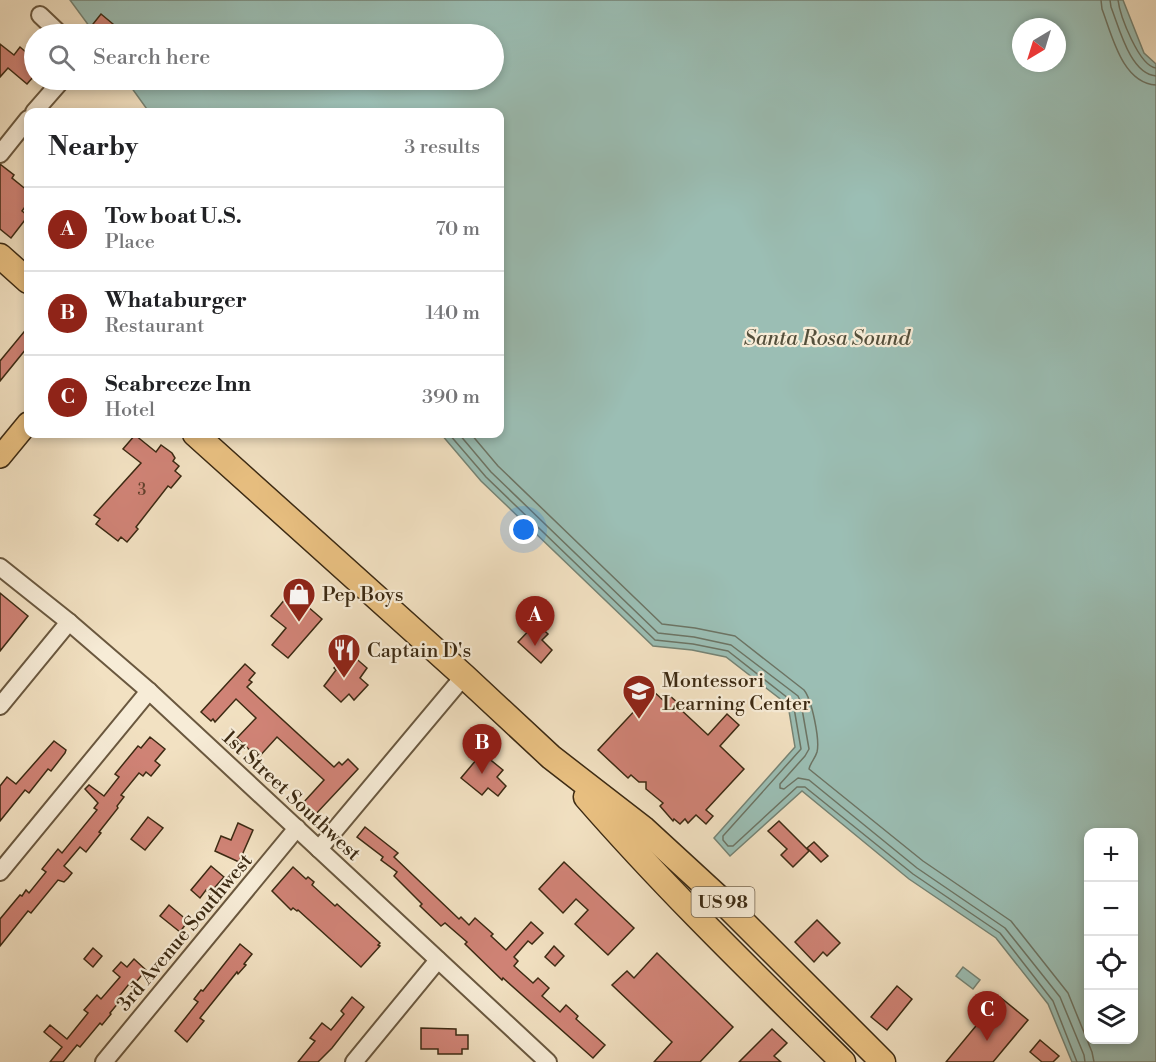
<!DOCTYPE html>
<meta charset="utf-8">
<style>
:root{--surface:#fff;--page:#f6f6f6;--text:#202124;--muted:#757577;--line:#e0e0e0;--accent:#8f2418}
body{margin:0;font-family:"Libre Bodoni",serif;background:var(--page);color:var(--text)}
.controls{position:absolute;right:18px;bottom:18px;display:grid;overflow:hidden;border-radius:12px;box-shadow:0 3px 9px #0003}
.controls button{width:54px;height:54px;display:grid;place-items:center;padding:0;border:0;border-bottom:2px solid var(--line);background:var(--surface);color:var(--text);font:30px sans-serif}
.compass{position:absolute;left:1012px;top:18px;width:54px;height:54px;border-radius:50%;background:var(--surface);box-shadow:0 3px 9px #0003;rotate:218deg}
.you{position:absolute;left:524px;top:530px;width:21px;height:21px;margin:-15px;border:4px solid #fff;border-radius:50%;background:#1a73e8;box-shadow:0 0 0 9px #1a73e833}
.badge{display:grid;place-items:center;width:39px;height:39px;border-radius:50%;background:var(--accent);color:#fff;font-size:20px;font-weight:700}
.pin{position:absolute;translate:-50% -50px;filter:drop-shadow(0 2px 3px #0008)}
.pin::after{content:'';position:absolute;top:32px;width:21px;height:18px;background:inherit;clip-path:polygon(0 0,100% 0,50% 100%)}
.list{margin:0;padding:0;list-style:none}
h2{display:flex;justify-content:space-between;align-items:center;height:78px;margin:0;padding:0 24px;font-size:26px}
h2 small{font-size:20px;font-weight:400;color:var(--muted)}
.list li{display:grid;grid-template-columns:39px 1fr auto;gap:18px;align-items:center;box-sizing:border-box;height:84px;padding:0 24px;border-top:2px solid var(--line)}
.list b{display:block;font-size:22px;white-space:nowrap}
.list p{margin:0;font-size:20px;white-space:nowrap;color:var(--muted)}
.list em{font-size:20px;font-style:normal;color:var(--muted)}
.icon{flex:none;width:33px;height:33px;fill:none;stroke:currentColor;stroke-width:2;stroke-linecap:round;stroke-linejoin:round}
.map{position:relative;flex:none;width:1156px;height:1062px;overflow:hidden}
.search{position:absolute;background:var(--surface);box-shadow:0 3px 9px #0003;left:24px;top:24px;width:480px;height:66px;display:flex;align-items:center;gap:15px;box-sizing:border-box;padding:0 21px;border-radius:33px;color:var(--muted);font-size:22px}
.panel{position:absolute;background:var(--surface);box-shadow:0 3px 9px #0003;left:24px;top:108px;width:480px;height:330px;border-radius:12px}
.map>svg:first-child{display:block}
</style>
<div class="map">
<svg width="1156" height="1062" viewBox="0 0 1156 1062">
<rect width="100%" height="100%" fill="#f2e1c2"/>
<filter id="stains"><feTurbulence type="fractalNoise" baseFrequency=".00333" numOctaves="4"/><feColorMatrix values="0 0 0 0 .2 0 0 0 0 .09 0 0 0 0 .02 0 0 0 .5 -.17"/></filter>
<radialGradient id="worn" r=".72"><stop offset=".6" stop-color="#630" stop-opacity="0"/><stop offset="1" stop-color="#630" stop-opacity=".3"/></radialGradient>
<g fill="#9bbeb4" stroke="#758374" stroke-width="1.5" fill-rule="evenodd">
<path d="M70,0H1123L1144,53L1156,64V1062H1072L1048,1004L996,938L909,879L802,791L730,856L714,838L795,747L788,705L726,657L692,650L653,646L481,481L441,434H500V112H149L126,80H494V34H95ZM1021,27H1057V63H1021ZM1088,832H1134V1040H1088Z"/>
<polygon points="963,967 980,980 973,989 956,976"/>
</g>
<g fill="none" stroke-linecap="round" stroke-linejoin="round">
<g stroke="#6c7464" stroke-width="1.5">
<path d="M1101,0L1102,9C1112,35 1122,83 1156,85"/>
<path d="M1110,0L1111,7C1119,27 1130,74 1156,76"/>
<path d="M1118,0C1120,16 1139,66 1156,68"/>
<polyline points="449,434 486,477 655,640 693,644 728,651 793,702 801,749 723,836 723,840 728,846 733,846 797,787 805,787 913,874 1000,933 1053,1001 1077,1062"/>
<polyline points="459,434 491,472 658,633 694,637 731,645 798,696 801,703 809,749 805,756 780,784 780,788 784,789 798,778 809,780 917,868 1005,928 1060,997 1084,1055 1085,1062"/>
<path d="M471,434L498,466L662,624L695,628L735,636L804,690C812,700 820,740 817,752C815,759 810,763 809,769L923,861L1011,921L1068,993L1092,1052L1094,1062"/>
</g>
</g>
<g fill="#d08376" stroke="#3c2a13" stroke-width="1.5">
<polygon points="101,14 119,29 115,34 85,34"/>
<polygon points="0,44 14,55 20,47 34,59 34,76 27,84 8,68 0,77"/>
<polygon points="0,164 14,175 12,178 28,191 28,203 22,211 28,216 11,238 0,229"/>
<polygon points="28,327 28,343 25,348 26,349 0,381 0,361"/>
<polygon points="135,435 156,452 161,445 172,453 175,458 173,461 179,466 175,471 181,476 171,488 168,486 136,527 138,529 127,542 121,537 118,541 96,524 100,519 94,515 141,463 123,449"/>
<polygon points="291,592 322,619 288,658 272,645 286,628 271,616"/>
<polygon points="0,593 28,616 0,651"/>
<polygon points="536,623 548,634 542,640 552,650 541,663 518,642"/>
<polygon points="352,655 367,668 360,678 368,685 354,700 349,694 341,702 324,686 336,670 334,668 340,661 343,663"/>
<polygon points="245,664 255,673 249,680 252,682 247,687 334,767 339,762 342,765 348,759 358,769 314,816 304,806 305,805 303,803 324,780 277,737 258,758 237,738 256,718 236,699 215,722 213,719 211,721 201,712"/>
<polygon points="653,691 663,700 669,695 680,705 678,707 708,735 727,714 739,725 720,746 744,769 706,810 713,816 706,824 696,815 688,823 685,819 680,824 674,819 673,821 660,806 663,803 646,789 646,782 639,782 631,775 628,778 598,750"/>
<polygon points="150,737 165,749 155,761 160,765 151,776 146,772 143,776 139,773 121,795 124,797 117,806 118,808 99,832 101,833 86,852 80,847 64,866 72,873 68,878 64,882 58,880 31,913 28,911 0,946 0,919 20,895 22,896 26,890 29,893 46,872 42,869 58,849 62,853 97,810 94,808 98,803 85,789 89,785 104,796 119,777 115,774 138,746 141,748"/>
<polygon points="54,741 66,750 65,753 51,771 48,769 29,793 25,790 0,821 0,786 7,777 16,784"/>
<polygon points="482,753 503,770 497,777 506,786 498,796 488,788 482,795 461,778"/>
<polygon points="148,817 163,828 145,850 131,839"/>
<polygon points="779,821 809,851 793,867 781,855 787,849 768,831"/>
<polygon points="238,823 253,830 239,862 215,851 221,836 231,840"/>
<polygon points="365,827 398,853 394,857 459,919 461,917 469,925 475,918 493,934 491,936 506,950 531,922 543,933 532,944 528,941 514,957 518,961 514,966 533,983 538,978 549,988 542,996 560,1012 566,1005 578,1016 576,1019 605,1045 593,1058 503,978 502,980 465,944 467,942 445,923 441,926 420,906 422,904 394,876 397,872 381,860 383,857 357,837"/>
<polygon points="814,842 828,856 821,862 807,848"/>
<polygon points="564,862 634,928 608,955 575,924 588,910 576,899 563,913 539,889"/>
<polygon points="211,866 224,877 210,893 206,890 200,898 191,890"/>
<polygon points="293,867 306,879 308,877 314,882 312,885 335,906 337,904 380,943 378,945 380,946 361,967 298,910 297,911 293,908 291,910 272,891"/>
<polygon points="169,905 188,921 180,932 160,916"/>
<polygon points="817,920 840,943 827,956 823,952 814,962 795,942"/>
<polygon points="240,944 252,954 244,964 246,965 238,974 237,972 200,1018 204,1021 187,1042 175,1031 198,1002 194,999 201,990 203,991"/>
<polygon points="554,946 564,956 555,966 545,957"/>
<polygon points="93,948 102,956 93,967 84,959"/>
<polygon points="657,953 733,1027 700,1062 654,1062 672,1042 612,985 627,971 634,978"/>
<polygon points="134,959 146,970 132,987 129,984 116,1000 119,1002 110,1013 111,1014 102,1025 100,1023 80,1047 77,1045 63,1062 50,1062 62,1047 44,1032 50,1025 67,1039 88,1013 84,1010 97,995 101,999 120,977 113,971 121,962 127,967"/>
<polygon points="897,986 912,999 887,1030 871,1017"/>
<polygon points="352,997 364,1007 332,1048 318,1062 298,1062 315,1041 310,1038 322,1023 331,1030 344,1014 341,1011"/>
<polygon points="1000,997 1028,1020 993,1062 946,1062"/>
<polygon points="421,1028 456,1029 456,1035 468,1035 468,1049 462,1049 462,1054 438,1054 438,1049 421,1049"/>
<polygon points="772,1029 787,1043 774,1056 781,1062 739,1062"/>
<polygon points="1040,1040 1059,1056 1053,1062 1042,1062 1030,1052"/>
</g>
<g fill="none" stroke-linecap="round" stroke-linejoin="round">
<g stroke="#6a583f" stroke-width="20">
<g id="minor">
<polyline points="40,15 60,34"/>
<polyline points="34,112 62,80"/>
<polyline points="0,154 28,119"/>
<polyline points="0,567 69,622 149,691 548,1062"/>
<polyline points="0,706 69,622"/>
<polyline points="319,849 464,676"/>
<polyline points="0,872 149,691"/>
<polyline points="104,1062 297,828"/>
<polyline points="354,1062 438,960"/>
</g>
</g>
<g stroke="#3c2a13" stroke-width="24">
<polyline id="major" points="0,457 28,423"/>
</g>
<g stroke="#3c2a13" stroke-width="27">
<g id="highway">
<polyline points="0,256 28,281"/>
<polyline points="195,434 464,676 551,757 644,829 718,897 883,1062"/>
<path d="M586,797C667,890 755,975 843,1062"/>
</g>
</g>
<use href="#minor" stroke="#f7ecd7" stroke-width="16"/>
<use href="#major" stroke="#e9c081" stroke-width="21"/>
<use href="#highway" stroke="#e9c081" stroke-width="24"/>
</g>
<defs>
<g id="shop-pin" transform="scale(1.725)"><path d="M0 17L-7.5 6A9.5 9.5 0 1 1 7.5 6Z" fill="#8f2418" stroke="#f7ecd7"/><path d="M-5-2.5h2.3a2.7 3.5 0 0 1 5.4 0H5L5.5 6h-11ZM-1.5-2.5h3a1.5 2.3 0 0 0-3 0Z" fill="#fff"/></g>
<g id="restaurant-pin" transform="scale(1.725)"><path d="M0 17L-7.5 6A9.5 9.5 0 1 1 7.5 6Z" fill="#8f2418" stroke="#f7ecd7"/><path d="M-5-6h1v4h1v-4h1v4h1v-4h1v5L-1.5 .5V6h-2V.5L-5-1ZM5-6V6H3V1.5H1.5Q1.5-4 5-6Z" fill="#fff"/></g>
<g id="school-pin" transform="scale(1.725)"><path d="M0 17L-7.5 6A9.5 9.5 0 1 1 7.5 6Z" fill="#8f2418" stroke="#f7ecd7"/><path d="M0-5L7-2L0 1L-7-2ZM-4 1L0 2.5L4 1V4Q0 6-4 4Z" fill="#fff"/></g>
</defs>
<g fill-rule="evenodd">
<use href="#shop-pin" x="299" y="594"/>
<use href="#restaurant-pin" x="344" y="650"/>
<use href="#school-pin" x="639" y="691"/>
</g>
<g text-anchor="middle" stroke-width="4.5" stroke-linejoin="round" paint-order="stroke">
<g font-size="16" fill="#61402c">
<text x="142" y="495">3</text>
</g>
<rect fill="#f7ecd7" stroke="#74644e" stroke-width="1.5" x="691.5" y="887" width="63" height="30" rx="4.5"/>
<g font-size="18" font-weight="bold" fill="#3c2a13">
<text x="723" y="908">US 98</text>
</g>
<g font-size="20" fill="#3c2a13" stroke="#f7ecd7" text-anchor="start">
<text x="322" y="601">Pep Boys</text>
<text x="367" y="657">Captain D's</text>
<text x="662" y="687">Montessori<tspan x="662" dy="23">Learning Center</tspan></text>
</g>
<g font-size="20" fill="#3c2a13" stroke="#f7ecd7">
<text transform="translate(292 795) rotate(43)" y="7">1st Street Southwest</text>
<text transform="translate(184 932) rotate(-50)" y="7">3rd Avenue Southwest</text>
</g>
<g font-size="21" font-style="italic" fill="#544f3b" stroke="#f7ecd7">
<text x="827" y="345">Santa Rosa Sound</text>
</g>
</g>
<rect width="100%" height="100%" filter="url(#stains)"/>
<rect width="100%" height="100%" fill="url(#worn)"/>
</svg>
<div class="controls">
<button>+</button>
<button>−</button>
<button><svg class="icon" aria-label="locate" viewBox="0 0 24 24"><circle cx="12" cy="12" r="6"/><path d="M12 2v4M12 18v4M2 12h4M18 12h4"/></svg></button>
<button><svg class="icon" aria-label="layers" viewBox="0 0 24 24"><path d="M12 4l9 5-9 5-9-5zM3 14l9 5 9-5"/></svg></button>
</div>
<svg class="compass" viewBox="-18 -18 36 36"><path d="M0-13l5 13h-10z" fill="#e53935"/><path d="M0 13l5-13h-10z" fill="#757577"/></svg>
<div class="you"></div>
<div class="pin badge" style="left:535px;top:646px">A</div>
<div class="pin badge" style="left:482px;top:774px">B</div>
<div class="pin badge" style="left:987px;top:1041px">C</div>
<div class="search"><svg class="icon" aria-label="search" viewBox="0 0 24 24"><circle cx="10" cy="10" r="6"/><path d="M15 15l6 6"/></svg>Search here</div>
<section class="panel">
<h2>Nearby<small>3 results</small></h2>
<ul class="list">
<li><span class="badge">A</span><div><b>Tow boat U.S.</b><p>Place</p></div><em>70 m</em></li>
<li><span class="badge">B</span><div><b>Whataburger</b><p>Restaurant</p></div><em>140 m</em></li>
<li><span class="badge">C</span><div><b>Seabreeze Inn</b><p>Hotel</p></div><em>390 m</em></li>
</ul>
</section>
</div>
